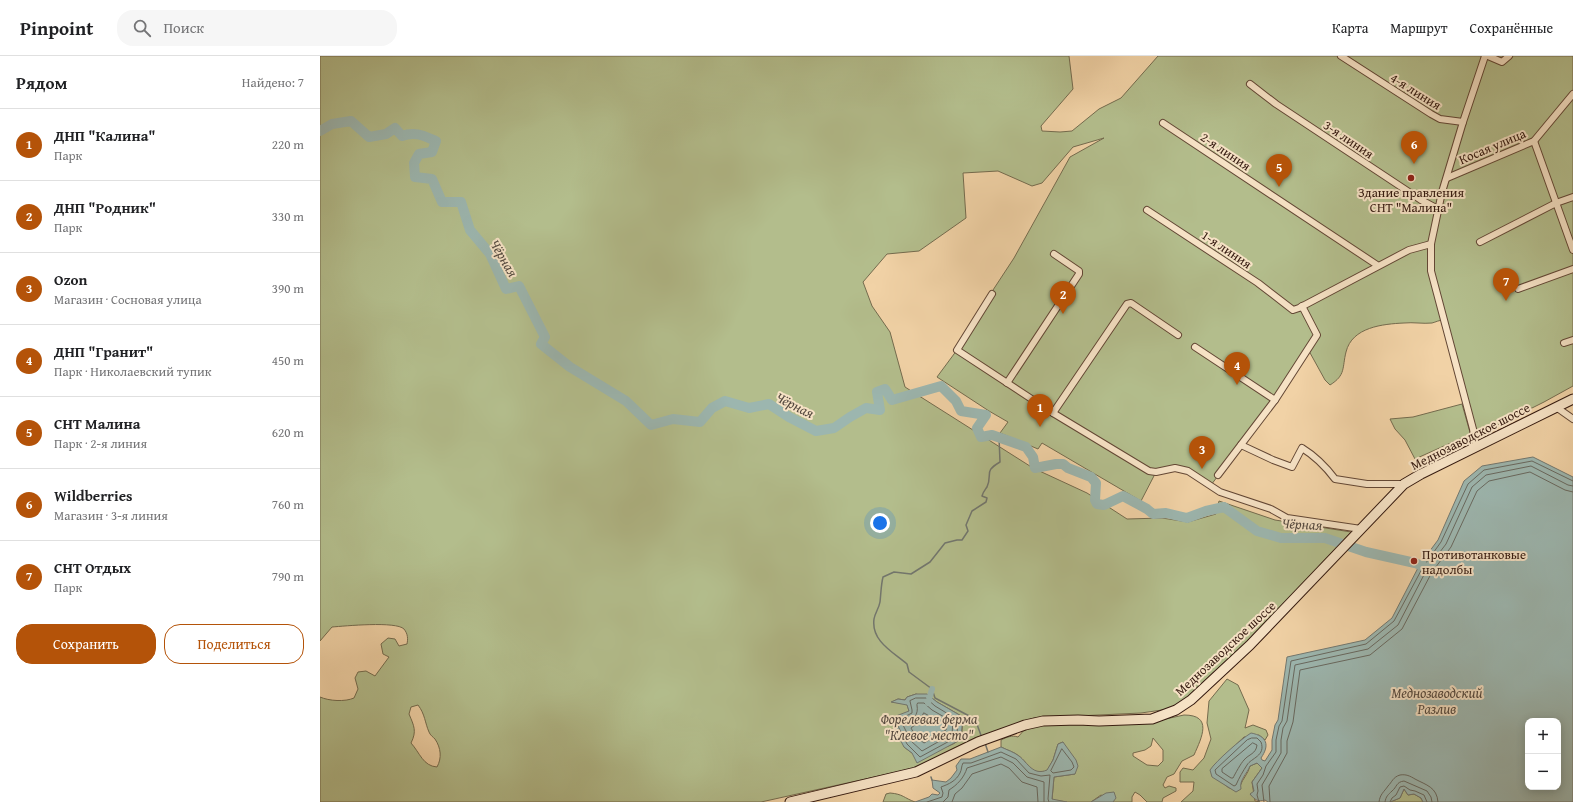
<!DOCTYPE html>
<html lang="ru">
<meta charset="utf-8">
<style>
:root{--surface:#fff;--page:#f6f6f6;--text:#202124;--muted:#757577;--line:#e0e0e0;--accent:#b45309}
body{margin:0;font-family:"Gentium Book Plus",serif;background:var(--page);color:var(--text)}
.controls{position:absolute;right:12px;bottom:12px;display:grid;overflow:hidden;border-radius:8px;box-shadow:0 2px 10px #0003}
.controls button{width:36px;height:36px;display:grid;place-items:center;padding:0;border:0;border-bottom:1px solid var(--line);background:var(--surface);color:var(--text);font:20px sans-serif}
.you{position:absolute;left:560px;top:467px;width:14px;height:14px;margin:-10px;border:3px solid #fff;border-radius:50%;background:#1a73e8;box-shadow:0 0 0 6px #1a73e833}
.badge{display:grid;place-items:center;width:26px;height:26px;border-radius:50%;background:var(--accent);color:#fff;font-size:13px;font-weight:700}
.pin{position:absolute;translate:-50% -33px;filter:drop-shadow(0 1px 2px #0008)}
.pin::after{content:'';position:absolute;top:21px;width:14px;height:12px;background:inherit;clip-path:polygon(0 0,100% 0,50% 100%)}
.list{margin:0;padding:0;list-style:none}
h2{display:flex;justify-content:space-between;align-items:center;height:52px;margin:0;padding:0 16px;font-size:17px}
h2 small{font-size:13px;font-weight:400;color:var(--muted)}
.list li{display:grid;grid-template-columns:26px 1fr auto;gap:12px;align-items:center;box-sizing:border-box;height:72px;padding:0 16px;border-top:1px solid var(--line)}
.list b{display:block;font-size:15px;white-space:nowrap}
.list p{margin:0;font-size:13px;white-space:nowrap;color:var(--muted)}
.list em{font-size:13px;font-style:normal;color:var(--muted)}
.actions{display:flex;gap:8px;padding:12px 16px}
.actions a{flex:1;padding:9px 0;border:1px solid var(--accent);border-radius:16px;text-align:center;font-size:14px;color:var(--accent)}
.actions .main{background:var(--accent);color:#fff}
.icon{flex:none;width:22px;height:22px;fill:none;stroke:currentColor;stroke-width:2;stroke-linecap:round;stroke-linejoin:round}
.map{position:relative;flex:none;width:1253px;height:746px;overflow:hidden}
header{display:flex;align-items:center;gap:24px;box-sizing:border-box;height:56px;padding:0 20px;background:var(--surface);border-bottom:1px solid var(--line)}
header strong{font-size:19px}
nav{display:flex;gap:22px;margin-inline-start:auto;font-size:14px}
.search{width:280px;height:36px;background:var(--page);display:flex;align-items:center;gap:10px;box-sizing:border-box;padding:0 14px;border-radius:16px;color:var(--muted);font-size:15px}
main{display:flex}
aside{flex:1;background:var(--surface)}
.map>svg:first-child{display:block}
</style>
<header>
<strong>Pinpoint</strong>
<div class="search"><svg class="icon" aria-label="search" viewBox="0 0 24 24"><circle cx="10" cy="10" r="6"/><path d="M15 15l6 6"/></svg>Поиск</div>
<nav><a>Карта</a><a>Маршрут</a><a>Сохранённые</a></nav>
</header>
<main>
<aside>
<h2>Рядом<small>Найдено: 7</small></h2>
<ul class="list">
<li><span class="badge">1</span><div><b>ДНП &quot;Калина&quot;</b><p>Парк</p></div><em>220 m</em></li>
<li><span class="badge">2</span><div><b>ДНП &quot;Родник&quot;</b><p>Парк</p></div><em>330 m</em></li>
<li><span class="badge">3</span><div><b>Ozon</b><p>Магазин · Сосновая улица</p></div><em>390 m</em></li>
<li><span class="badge">4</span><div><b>ДНП &quot;Гранит&quot;</b><p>Парк · Николаевский тупик</p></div><em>450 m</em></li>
<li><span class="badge">5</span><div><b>СНТ Малина</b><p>Парк · 2-я линия</p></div><em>620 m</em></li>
<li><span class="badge">6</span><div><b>Wildberries</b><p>Магазин · 3-я линия</p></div><em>760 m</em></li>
<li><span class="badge">7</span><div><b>СНТ Отдых</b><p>Парк</p></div><em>790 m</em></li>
</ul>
<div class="actions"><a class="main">Сохранить</a><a>Поделиться</a></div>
</aside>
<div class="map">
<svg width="1253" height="746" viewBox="0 0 1253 746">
<rect width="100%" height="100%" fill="#f1d2a6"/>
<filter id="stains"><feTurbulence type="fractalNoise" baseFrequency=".005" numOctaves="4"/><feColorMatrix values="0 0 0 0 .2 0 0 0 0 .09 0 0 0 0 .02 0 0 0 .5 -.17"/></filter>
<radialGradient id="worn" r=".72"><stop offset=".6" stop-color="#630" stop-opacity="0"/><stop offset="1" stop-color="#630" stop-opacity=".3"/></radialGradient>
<g fill="#b3bd8c" stroke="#746b4e" fill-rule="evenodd">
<path d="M0,0H749L753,33L721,70L722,75L740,76L752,75L779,53L801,42L838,0H1253V330L1224,346L1154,381L1124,264C1119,264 1116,266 1112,267C1103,268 1093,266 1084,267C1063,268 1032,271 1026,296C1022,312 1026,319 1010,329L1005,324L989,295L955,345L891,429L855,412L836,416L821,445L722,387L718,393L680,377L688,366L669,355L617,321L637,294L673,234L694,202L750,101L784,82L753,91L722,127L712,130L678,115L643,117L646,162L599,195L567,198L543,226L552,250L570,276L585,331L713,412L767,437L807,463L842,462L868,466L896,458L899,445L955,464L1031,476L920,594L856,652L821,657L714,662L655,682L595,712L441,746H0V641C9,645 25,646 34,642L38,633L35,622L38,616L46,615L55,620L69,601L63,598L61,588L68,582L75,583L79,590L87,588C88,583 88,578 84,573C76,565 25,570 12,571L0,585ZM596,638L613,643L617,646L643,661C642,667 643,674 641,680C637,693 604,695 592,697L584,691L589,655L587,648L572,646L578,643L585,644L587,641ZM98,649C105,658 105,667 109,676C110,679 113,681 115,683C121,692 122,702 117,711C103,710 100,697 91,687C97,675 94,670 89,658L91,651Z"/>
<polygon points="1142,348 1151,380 1144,381 1095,403 1085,384 1075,373 1070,363 1093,361"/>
<path d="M907,623L918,629L929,654L925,672L933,669L946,674L948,679L945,684L939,679L924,681L906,698L904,728L909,732L920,730C923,722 928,718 930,710L937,707L942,712L932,726L935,745L940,746H861L873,735L874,726H860V716L863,712L873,714L884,702L891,683L887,667L889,645Z"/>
<path d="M864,659C893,659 882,681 874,699L862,705L854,718L847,721L843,729L845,732L849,730L856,732V735L843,742L842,746H827L820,739L815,736L812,741V746H793L794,745L781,739L771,746H747L732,744L734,721L755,718L743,686L738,688L733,704L727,715C712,720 708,707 699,700C694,696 687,694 681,691V684C687,681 692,679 698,681L705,673L722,669L752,667H827ZM833,682L843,694V705L838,710L827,709L813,700V697L825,694L831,690Z"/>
<polygon points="1084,733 1088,739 1094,738 1101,742 1103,746 1070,746 1080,742"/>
<path d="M570,737C583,738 584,742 595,746H563L566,738Z"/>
</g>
<g fill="#9cb6af" stroke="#72776f" fill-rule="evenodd">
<path d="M1213,401L1253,421V746H1103L1101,742L1094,738L1088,739L1084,733L1080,742L1070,746H948L945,744C938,746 935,744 930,738L934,735L932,726L942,712L937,707L930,710C927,718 919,724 921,733L916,736L892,721L890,714C896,705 921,683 931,677C947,680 950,689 941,702L942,704L945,705L952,694V684L955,669L958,664L967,601L1045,584L1072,562L1100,508L1118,484L1144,425L1162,410ZM1208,665H1238V731H1208Z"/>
<polygon points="596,638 607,638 617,646 643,661 641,680 638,685 597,707 592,697 584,691 573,670 576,660 589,655 587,649 571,646 578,643 585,644 587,641"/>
<path d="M743,686L756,704L758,710L755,718L734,721L732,743L747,746H595L609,741L612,738L618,739L620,737L613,732L612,724L626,726L631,722L637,714L636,710L641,703H650L681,691C687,694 694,696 699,700C708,707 713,720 727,714L733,704L738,688Z"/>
<polygon points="794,736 796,742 793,746 771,746 786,737"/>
</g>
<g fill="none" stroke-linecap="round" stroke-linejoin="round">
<g stroke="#68685f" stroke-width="1">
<polygon points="596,642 606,642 615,650 638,664 637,678 635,682 600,701 587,688 578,670 580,663 592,657 592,654 590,645"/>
<path d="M598,647H604L612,654L633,666L632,678L602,695L591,685L583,669L584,667C593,663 599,660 597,649Z"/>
<polygon points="604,657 627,670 626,674 604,687 596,681 591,672 599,666"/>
<path d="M932,682H937L941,686C946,700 931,702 927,709C923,715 919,722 916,729L914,730L896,718L895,714L927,684Z"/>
<path d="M933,687L937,689C936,698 929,698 924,704C921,707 915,718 913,722H911L902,716V713Z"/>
<polygon points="742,693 752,706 754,711 751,714 733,717 731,715"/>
<path d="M607,746L622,741L623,737L621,731C629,728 636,725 640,717C642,713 641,711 643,707H651L681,696L696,703L709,717L721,720L730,719L728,743L729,746"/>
<path d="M623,746L628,741L629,734C637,729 644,722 647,712L681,701L693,707L707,721L724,726V746"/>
<polyline points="632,746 635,738 642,732 652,718 681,708 689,712 702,726 717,731 718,746"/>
<polyline points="939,746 937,739 938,735 937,728 943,719 946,710 956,696 956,684 959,670 962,665 971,605 1046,588 1074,565 1103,511 1121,486 1148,428 1164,414 1212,405 1253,425"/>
<polyline points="944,746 942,729 961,697 961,684 963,672 967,665 975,609 1048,593 1078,569 1107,513 1126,488 1152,431 1166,419 1211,410 1248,429 1253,430"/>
<polyline points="950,746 949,730 967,697 967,685 973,666 980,614 1050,599 1082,573 1112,516 1131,491 1157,435 1169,425 1210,416 1245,434 1253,436"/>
<path d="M1059,746C1060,738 1064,736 1068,730C1072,726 1073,721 1080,719C1086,718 1090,720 1095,723C1106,729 1117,731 1118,746"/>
<path d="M1065,746C1066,740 1068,739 1072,735C1077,731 1076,726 1084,725L1107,735L1111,741L1112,746"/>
<polyline points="1070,746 1072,742 1076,739 1080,731 1084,730 1090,734 1095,735 1104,739 1107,746"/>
</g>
<g stroke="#72776f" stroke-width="1.5">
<path d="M662,682L655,663L615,642L612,633L589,616L587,608C573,596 551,585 554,563C555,557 559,552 560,546C561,537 561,529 563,521L574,516L591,518L610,506L625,487L637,484H642L648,475L646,469L652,455L666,446L667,442L662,440C663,436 665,434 667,431C673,417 663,416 680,406L679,381"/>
<polyline points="665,687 668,696"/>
<polyline points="611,721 612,724"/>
</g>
<polyline stroke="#9cb6af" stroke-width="6" points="608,647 612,633"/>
<path stroke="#9cb6af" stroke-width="10" d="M0,75L12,68L31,65L49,81L66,78L75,72L82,80C95,75 104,80 116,85L112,96L99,98L94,107L95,121L112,123L122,146H141L150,174L170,198L186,233L199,230L225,281L221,288L250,311L306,345L331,369L353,363L380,366L392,352L405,345L429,352L449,348L469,361L496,375L514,372L530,361L546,352L560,354L557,336L565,333L572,344L621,330L636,345L641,355L666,359L657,372L661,381L672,379L706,391L713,401L715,412L736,408H743L748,412L771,421L776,427L775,444L777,448L784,449L803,440L827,453L833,458L846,457L867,462L886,455L904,451L937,475L961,482H1005L1046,496L1095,507L1112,514"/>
<g stroke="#634735" stroke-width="8">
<g id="street">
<polyline points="1021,0 1111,58 1120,63 1143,66"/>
<polyline points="1168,0 1182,6 1189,0"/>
<polyline points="930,28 956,48 1101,144 1118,153"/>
<polyline points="843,67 1057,209"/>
<polyline points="1214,85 1253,194"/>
<polyline points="1127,122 1214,85 1253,38"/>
<polyline points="827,154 938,227 973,254 979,252 1089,194 1111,188"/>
<polyline points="1160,186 1236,147 1253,141"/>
<polyline points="1198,233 1253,213"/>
<polyline points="672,238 637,294 733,357 829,415 836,416 855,412 868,415 900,436 951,453 967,462 1041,473"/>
<polyline points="1244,287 1253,284"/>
<polyline points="875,291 955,344"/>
<polyline points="687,327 759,218 759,215 734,198"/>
<polyline points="1236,351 1253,363"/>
<polyline points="733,357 807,248 811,247 858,279"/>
<path d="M921,389L953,404L972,411L982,392C995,400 1006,411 1015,423L1047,428H1084"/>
<polyline points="1156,391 1153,373 1111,215 1111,188 1122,136 1143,66 1165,0"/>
<polyline points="898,419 955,344 997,279 982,250"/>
</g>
</g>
<g stroke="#34190f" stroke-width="11">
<polyline id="secondary" points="470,746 596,716 658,686 705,669 723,665 758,664 779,665 832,663 856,654 871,644 930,589 1084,428 1101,418 1253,343"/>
</g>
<use href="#street" stroke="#f6e2c5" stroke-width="6"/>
<use href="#secondary" stroke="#f6e2c5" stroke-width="9"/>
</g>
<g fill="#8f2418" stroke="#f6e2c5" stroke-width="1.5">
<circle cx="1091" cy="122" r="4"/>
<circle cx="1094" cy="505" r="4"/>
</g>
<g text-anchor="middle" stroke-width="4" stroke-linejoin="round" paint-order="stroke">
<g font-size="13" fill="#34190f" stroke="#f6e2c5">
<text transform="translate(1096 35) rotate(32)" y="5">4-я линия</text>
<text transform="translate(1029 83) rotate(34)" y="5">3-я линия</text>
<text transform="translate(1172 90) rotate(-23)" y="5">Косая улица</text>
<text transform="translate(906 95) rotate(34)" y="5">2-я линия</text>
<text transform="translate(907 193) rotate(34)" y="5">1-я линия</text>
<text transform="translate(1150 380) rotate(-27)" y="5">Меднозаводское шоссе</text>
<text transform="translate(905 592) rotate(-43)" y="5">Меднозаводское шоссе</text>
</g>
<g font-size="13" fill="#34190f" stroke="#f6e2c5">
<text x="1091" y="141">Здание правления<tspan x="1091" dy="15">СНТ "Малина"</tspan></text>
<text x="1102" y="503" text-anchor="start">Противотанковые<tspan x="1102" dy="15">надолбы</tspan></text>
</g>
<g font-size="14" font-style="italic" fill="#53483f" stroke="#f6e2c5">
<text transform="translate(184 202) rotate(60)" y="5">Чёрная</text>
<text transform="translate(475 349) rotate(27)" y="5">Чёрная</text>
<text transform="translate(982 468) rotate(3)" y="5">Чёрная</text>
<text x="1117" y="642">Меднозаводский<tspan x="1117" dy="16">Разлив</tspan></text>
<text x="609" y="668">Форелевая ферма<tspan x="609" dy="16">"Клевое место"</tspan></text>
</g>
</g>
<rect width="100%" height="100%" filter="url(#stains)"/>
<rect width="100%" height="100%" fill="url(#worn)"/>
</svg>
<div class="controls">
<button>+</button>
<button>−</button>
</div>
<div class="you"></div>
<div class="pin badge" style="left:720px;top:371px">1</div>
<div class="pin badge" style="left:743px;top:258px">2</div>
<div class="pin badge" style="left:882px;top:413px">3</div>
<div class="pin badge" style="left:917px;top:329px">4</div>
<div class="pin badge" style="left:959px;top:131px">5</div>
<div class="pin badge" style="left:1094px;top:108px">6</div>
<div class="pin badge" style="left:1186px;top:245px">7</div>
</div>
</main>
